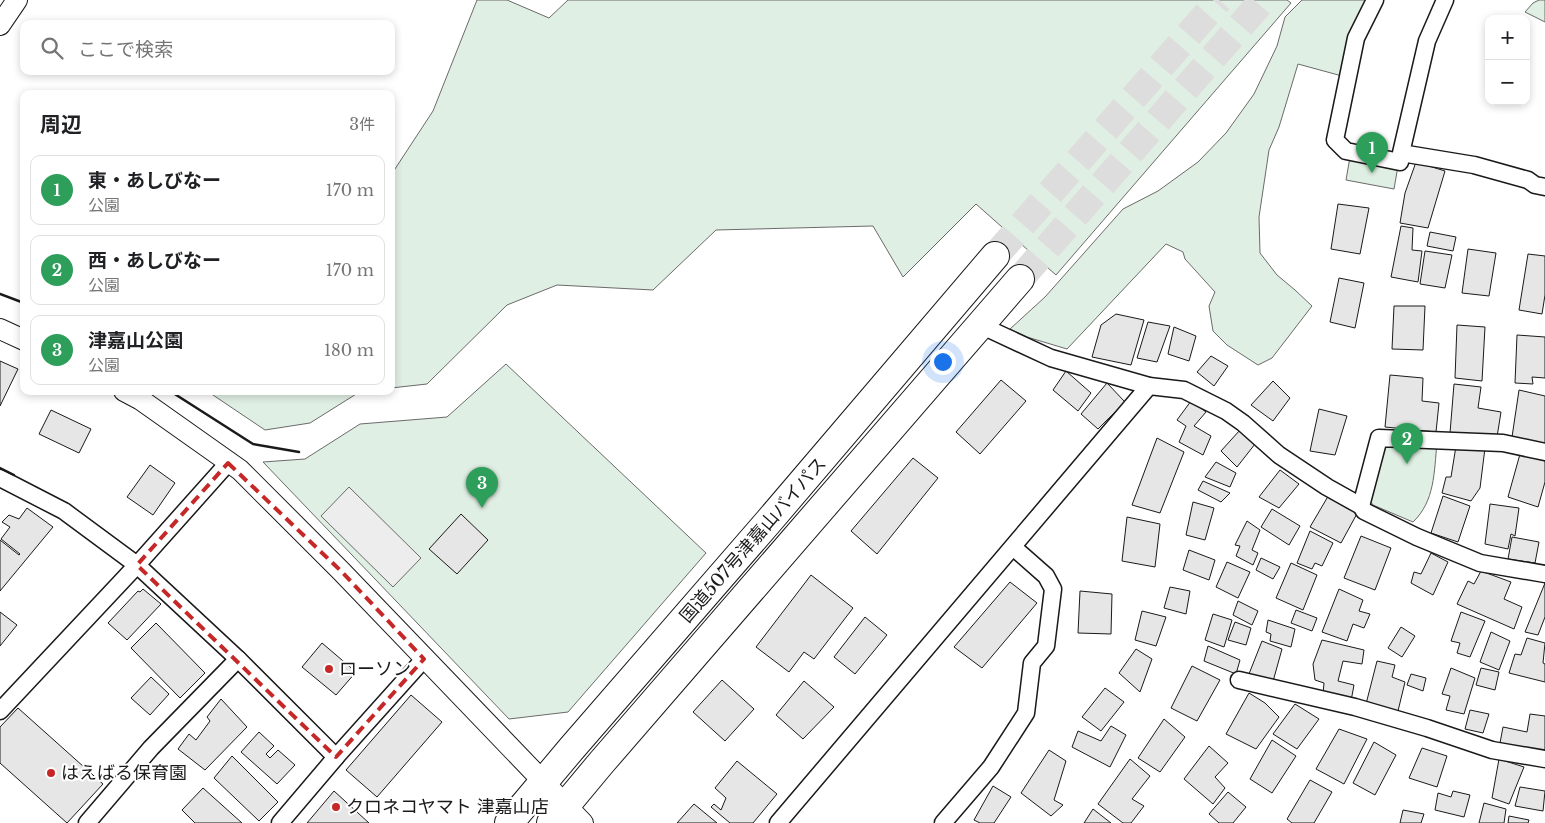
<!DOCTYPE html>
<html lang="ja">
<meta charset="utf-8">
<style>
:root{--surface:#fff;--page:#f6f6f6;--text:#202124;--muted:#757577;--line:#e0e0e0;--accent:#7c3aed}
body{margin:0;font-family:"Libre Baskerville","Noto Sans JP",serif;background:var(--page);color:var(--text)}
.controls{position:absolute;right:15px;top:15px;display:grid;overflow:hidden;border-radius:10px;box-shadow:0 2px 8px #0003}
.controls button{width:45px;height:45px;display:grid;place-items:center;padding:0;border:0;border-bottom:1px solid var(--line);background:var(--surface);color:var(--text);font:25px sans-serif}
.you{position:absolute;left:942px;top:361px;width:18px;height:18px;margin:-12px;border:4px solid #fff;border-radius:50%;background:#1a73e8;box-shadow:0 0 0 8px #1a73e833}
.badge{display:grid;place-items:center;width:32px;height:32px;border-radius:50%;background:var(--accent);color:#fff;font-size:16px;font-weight:700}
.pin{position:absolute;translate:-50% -41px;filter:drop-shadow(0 1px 2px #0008)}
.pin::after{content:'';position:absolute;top:26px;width:18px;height:15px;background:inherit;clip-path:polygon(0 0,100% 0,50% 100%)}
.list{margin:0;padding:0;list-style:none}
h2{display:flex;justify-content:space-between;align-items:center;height:65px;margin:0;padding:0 20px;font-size:21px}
h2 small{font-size:16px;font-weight:400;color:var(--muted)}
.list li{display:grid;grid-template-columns:32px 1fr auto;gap:15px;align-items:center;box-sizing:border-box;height:70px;margin:0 10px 10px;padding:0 10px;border:1px solid var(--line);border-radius:10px}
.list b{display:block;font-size:19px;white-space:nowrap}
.list p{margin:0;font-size:16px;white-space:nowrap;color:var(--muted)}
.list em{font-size:16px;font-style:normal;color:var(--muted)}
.icon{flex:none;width:28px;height:28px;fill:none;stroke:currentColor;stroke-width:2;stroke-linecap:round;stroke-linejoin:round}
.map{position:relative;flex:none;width:1545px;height:823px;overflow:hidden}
.search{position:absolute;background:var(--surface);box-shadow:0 2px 8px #0003;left:20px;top:20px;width:375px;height:55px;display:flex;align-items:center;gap:12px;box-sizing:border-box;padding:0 18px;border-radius:10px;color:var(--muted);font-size:19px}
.panel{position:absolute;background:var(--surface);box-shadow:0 2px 8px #0003;left:20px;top:90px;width:375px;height:305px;border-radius:10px}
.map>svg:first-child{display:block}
</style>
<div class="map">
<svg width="1545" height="823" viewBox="0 0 1545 823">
<rect width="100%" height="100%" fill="#fff"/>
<g fill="#e0efe3" stroke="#6a6a6a">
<polygon points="477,0 507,0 549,18 568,0 1287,0 1291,3 1056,275 976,204 903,277 873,226 716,230 653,290 557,285 507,305 427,384 391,388 391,175 433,111"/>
<polygon points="1302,0 1367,0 1342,76 1298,64 1279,127 1269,150 1259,217 1260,253 1277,275 1295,290 1312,306 1272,358 1258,365 1227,345 1213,331 1209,306 1215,292 1185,259 1183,252 1166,244 1067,349 1027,337 1010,329 1045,297 1123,209 1158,191 1198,162 1226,133 1254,94 1277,46 1285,17"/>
<polygon points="1539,0 1545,0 1545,22 1525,12 1533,3"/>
<polygon points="1350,157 1398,166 1394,189 1346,180"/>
<polygon points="506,364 706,553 568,712 509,719 263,462 305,459 360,424 447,417"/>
<polygon points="207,391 361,391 310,423 265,430"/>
<path d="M1437,443C1434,472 1435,501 1413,522L1373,505L1368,498L1384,445Z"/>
</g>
<polygon fill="#ededed" stroke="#6a6a6a" points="349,487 421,558 393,587 321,516"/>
<g fill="#e6e6e6" stroke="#1a1a1a">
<polygon points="1416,162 1445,171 1428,228 1400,223 1405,193"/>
<polygon points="1338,204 1369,208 1360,254 1331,249"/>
<polygon points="1401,226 1413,228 1412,250 1422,251 1418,282 1391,277"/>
<polygon points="1430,232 1456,237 1453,251 1427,246"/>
<polygon points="1468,249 1496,253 1489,296 1462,293"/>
<polygon points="1425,251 1452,255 1445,288 1420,284"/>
<polygon points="1528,254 1545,256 1545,295 1542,314 1519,310"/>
<polygon points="1339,278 1364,283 1355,328 1330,322"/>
<polygon points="1394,306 1425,306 1423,350 1392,349"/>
<polygon points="1116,314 1144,320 1131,365 1092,357 1101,325"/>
<polygon points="1148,322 1170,326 1157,362 1137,358"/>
<polygon points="1457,325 1485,327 1482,381 1455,378"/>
<polygon points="1174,327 1196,336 1189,361 1168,354"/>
<polygon points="1517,335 1545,337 1545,378 1532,377 1533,384 1515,383"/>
<polygon points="1211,356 1228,366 1214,386 1197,372"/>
<polygon points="0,361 18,369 0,406"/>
<polygon points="1066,371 1091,393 1078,411 1053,390"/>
<polygon points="1390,375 1423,378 1422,401 1439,403 1436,432 1385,427"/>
<polygon points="1001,380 1026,401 980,454 956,432"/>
<polygon points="1273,381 1290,398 1273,421 1251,405"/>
<polygon points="1107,383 1125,402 1098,429 1081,414"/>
<polygon points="1454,384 1481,387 1478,408 1501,412 1497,437 1450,433"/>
<polygon points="1519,390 1545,396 1545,445 1512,437"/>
<polygon points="1191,401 1206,412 1194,426 1211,436 1203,455 1179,442 1186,426 1177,420"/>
<polygon points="1319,409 1347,416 1335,455 1310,451"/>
<polygon points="51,410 91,429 79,453 39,434"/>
<polygon points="1240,430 1255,444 1237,467 1221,451"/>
<polygon points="1157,438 1184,452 1160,513 1132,505"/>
<polygon points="1456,446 1485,448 1480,488 1471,501 1442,493 1446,477 1451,477"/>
<polygon points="1520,454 1545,461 1545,482 1538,507 1508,497"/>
<polygon points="913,458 938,478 877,554 851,531"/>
<polygon points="1216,462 1236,473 1230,487 1205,477"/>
<polygon points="150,465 175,483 153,515 127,497"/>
<polygon points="1280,470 1299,484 1279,508 1259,497"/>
<polygon points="1203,481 1230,493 1221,502 1198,490"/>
<polygon points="1330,493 1359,510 1341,543 1310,527"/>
<polygon points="1443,496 1470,506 1458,542 1431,533"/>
<polygon points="1193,502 1214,508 1205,540 1186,535"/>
<polygon points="1490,504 1519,508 1515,536 1511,534 1508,549 1485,544"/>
<polygon points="27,508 53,527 0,591 0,540 19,555 20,554 1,539 10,527 2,522 9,515 19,519"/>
<polygon points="1272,509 1300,526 1289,545 1261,527"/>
<polygon points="461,514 488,540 457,574 429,549"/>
<polygon points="1127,517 1160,524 1155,567 1122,561"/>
<polygon points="1247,521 1260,530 1252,550 1258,553 1253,565 1236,556 1240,546 1235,545"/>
<polygon points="1310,531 1333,543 1322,566 1315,563 1312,569 1297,563"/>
<polygon points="1361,536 1391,548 1375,590 1344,578"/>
<polygon points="1512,537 1539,542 1535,563 1508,559"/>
<polygon points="1189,550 1215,560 1209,580 1183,570"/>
<polygon points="1431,553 1448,562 1433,595 1411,583 1414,572 1421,574"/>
<polygon points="1261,558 1280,567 1273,579 1256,570"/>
<polygon points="1227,562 1250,572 1238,598 1216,587"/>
<polygon points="1291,563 1317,575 1303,610 1276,598"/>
<polygon points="1481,571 1511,582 1504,599 1522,607 1514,629 1457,604 1468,581 1474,584"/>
<polygon points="811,575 853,608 814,659 804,652 789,672 756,647"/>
<polygon points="1010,582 1037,603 982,668 954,647"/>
<polygon points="1545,583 1545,617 1538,635 1525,632"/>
<polygon points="1170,587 1190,591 1186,614 1164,608"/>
<polygon points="143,589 161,604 127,640 108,623 138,591 140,592"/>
<polygon points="1339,589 1363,600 1359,611 1370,614 1364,628 1353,624 1347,641 1322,632"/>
<polygon points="1080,591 1112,594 1111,634 1078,633"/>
<polygon points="1238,601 1258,611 1252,625 1233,615"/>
<polygon points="1296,610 1317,618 1312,631 1291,623"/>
<polygon points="1142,611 1166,617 1156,646 1135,640"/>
<polygon points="0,612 17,625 0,646"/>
<polygon points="1461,612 1485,621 1470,657 1457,653 1460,643 1451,641"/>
<polygon points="1213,614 1232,620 1224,647 1205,640"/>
<polygon points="865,617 887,635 855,674 834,657"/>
<polygon points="1268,620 1295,629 1291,647 1270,641 1271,634 1266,632"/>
<polygon points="1235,622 1251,628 1246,645 1228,640"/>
<polygon points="156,623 205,673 180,698 131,648"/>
<polygon points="1401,627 1415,636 1402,657 1388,648"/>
<polygon points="1491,632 1510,641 1499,670 1480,662"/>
<polygon points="1527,638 1545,643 1543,663 1545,664 1545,682 1509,673 1515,654 1521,655"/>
<polygon points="1322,640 1364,650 1362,664 1343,661 1338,681 1354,685 1351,701 1323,694 1324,683 1315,680 1313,664"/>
<polygon points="1262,641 1282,649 1272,685 1247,679"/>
<polygon points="322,643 356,672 336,695 302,667"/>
<polygon points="1208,646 1240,660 1236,674 1204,661"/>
<polygon points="1136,649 1152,659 1140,692 1119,673"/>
<polygon points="1377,661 1395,665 1392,677 1405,682 1398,711 1366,704"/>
<polygon points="1192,666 1220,680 1197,721 1171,708"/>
<polygon points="1451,668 1475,678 1464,714 1446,710 1450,696 1442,694"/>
<polygon points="1481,668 1499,672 1495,690 1476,685"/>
<polygon points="1411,674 1426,678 1423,691 1407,685"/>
<polygon points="151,677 169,694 150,715 131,698"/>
<polygon points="722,680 754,709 725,741 693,712"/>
<polygon points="804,681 834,707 803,739 776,715"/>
<polygon points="1105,688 1124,702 1101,731 1082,717"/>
<polygon points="1249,693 1265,703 1279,717 1256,749 1226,734"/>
<polygon points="411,695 442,722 377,797 346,770"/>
<polygon points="221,699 247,727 205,770 178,749 189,734 196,740 210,721 207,717"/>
<polygon points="1295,704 1319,719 1297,749 1273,734"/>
<polygon points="18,708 103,784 67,823 0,763 0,727"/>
<polygon points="1470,710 1489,714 1483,733 1465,729"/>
<polygon points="1530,714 1545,716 1545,754 1500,743 1503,727 1527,732"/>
<polygon points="1164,719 1185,737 1160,772 1138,758"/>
<polygon points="1111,726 1126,735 1110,767 1072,747 1078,731 1101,741"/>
<polygon points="1339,729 1367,739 1344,784 1316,769"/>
<polygon points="259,732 274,746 266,754 270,758 278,750 295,765 277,784 241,752"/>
<polygon points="1272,740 1296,756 1272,793 1250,779"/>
<polygon points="1374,742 1396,755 1375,795 1353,783"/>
<polygon points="1209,746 1228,763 1215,777 1225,788 1213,804 1184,779"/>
<polygon points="1422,748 1447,756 1437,787 1409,778"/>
<polygon points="1049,750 1066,761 1054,800 1063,805 1051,816 1021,793"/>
<polygon points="232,756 278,802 259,821 214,778"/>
<polygon points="1130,759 1150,776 1132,799 1144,806 1131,823 1123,823 1098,804"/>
<polygon points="1499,759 1524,767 1509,804 1492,798"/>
<polygon points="737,761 777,794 753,823 730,823 711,807 714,804 721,810 726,798 715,788"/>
<polygon points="1310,780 1332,792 1314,823 1292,823 1287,819"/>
<polygon points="993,786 1011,797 994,823 980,823 974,820"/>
<polygon points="1520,787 1545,791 1543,811 1515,806"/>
<polygon points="203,788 242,823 195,823 182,810"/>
<polygon points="334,791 369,823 307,823"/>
<polygon points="1453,791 1470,795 1464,817 1435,810 1438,793 1451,797"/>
<polygon points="1228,792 1246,807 1233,823 1219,823 1209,814"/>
<polygon points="1484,803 1506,809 1504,823 1479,823"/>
<polygon points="694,804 717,823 677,823"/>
<polygon points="1093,809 1111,823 1084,823"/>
<polygon points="1403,810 1424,814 1421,823 1400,823"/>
<polygon points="1509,816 1529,820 1528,823 1508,823"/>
</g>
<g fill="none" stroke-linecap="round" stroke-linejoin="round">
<g stroke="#ddd" stroke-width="28" stroke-dasharray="28 14" stroke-linecap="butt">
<polyline points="995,256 1219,0"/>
<polyline points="1020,279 1263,0"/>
</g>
<g stroke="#1a1a1a" stroke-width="19">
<g id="minor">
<polyline points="1375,0 1356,38 1335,140 1346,151 1400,162"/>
<polyline points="1445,0 1427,41 1401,153 1474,165 1528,180 1535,185 1545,187"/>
<polyline points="980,325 1051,358 1149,386 1184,390 1226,411 1243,423 1279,455 1327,487 1361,506 1364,511 1417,537 1480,563 1545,574"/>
<polyline points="0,478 64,511 137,565 228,463"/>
<polyline points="1361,506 1379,438 1503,443 1545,452"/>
<polyline points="1239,680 1355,707 1427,728 1492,750 1545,759"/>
<polyline points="0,711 137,565 238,659 336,757"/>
<polyline points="87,823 151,748 238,659"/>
<polyline points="280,823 336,757 424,659"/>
<polyline points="778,823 1149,386"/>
<polyline points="943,823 991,767 1026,713 1032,663 1046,646 1053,589 1046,576 1013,547"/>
</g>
</g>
<g stroke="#1a1a1a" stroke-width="22">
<g id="tertiary">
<polyline points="0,25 17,0"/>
<polyline points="0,329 24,340"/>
<polyline points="124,391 141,400 240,470 341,571 583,823"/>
</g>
</g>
<g stroke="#1a1a1a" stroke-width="30">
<g id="trunk">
<polyline points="509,823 572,748 769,521 995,256"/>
<polyline points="551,823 601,763 1020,279"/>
</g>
</g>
<use href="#minor" stroke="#fff" stroke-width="16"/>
<use href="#tertiary" stroke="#fff" stroke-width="20"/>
<use href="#trunk" stroke="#fff" stroke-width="28"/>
<g stroke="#1a1a1a" stroke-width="2.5">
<polyline points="0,294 24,303"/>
<polyline points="170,391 253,444 299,452"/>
<polyline points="0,468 14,475"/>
</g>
</g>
<path fill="none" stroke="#c62828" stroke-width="4" stroke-dasharray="10 6" stroke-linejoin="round" d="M228,463L341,571L424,659L336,757L137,565Z"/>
<g fill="#c62828" stroke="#fff" stroke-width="2">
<circle cx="329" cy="669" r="5"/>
<circle cx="51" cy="773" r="5"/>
<circle cx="336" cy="807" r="5"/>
</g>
<g text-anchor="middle" stroke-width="4" stroke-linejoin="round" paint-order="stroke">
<g font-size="18" fill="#1a1a1a" stroke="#fff">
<text transform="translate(753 540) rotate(-49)" y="6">国道507号津嘉山バイパス</text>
</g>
<g font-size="18" fill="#1a1a1a" stroke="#fff" text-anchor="start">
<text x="339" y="675">ローソン</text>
<text x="61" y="779">はえばる保育園</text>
<text x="346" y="813">クロネコヤマト 津嘉山店</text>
</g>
</g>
</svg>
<div class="controls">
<button>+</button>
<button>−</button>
</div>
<div class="you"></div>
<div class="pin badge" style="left:1372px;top:173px;background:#2e9e5b">1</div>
<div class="pin badge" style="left:1407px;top:464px;background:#2e9e5b">2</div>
<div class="pin badge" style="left:482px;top:508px;background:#2e9e5b">3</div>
<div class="search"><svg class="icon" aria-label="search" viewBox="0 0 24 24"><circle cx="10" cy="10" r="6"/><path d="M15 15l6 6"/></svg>ここで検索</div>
<section class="panel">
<h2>周辺<small>3件</small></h2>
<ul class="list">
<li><span class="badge" style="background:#2e9e5b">1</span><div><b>東・あしびなー</b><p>公園</p></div><em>170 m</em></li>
<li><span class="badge" style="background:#2e9e5b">2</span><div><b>西・あしびなー</b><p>公園</p></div><em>170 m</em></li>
<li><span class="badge" style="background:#2e9e5b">3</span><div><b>津嘉山公園</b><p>公園</p></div><em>180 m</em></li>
</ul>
</section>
</div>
